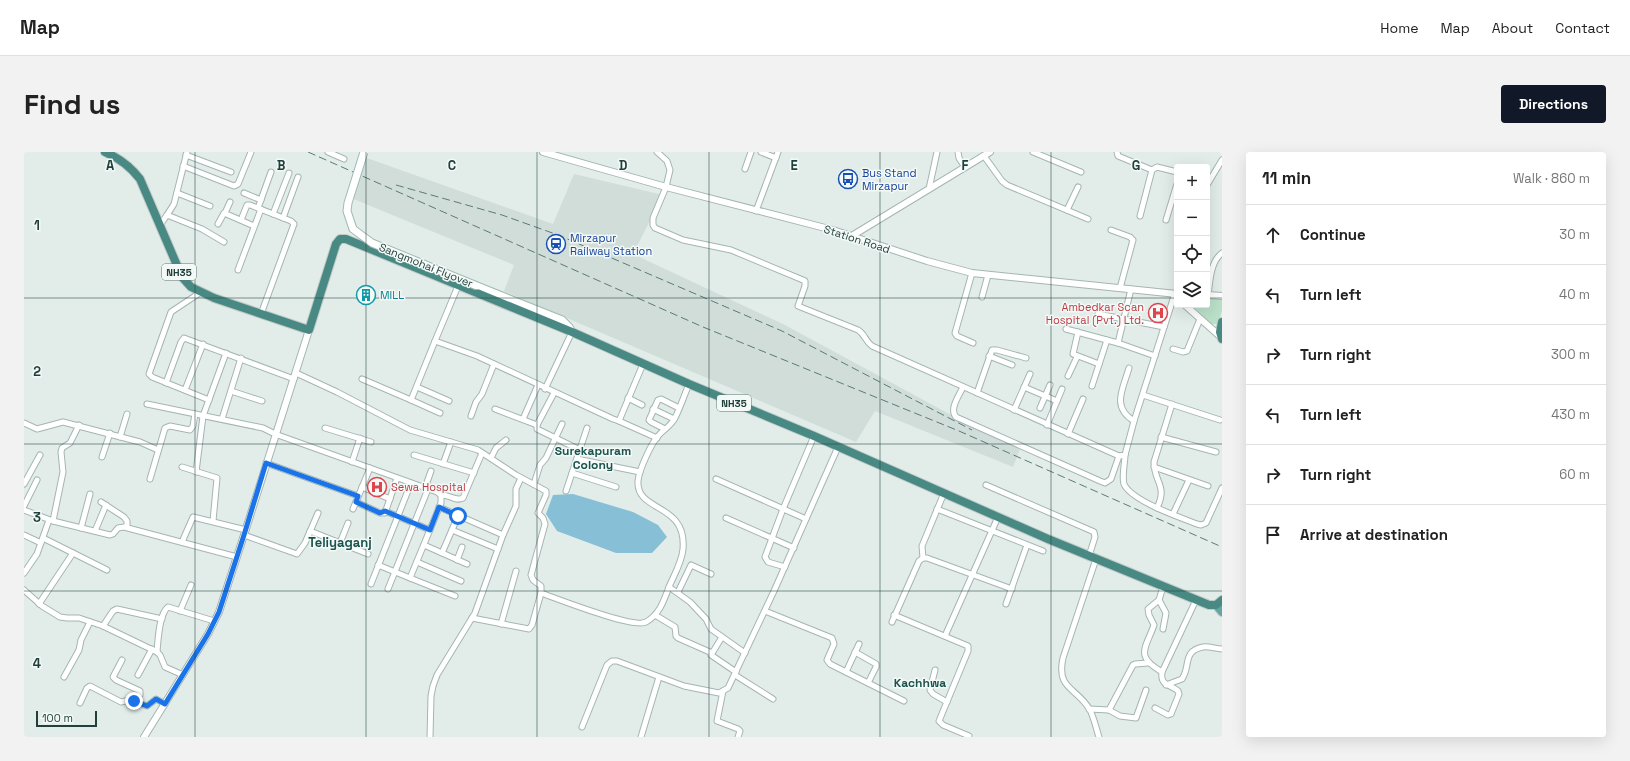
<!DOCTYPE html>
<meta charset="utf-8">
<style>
:root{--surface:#fff;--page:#f2f2f2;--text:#222;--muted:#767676;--line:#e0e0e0;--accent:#111827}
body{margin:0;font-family:"Space Grotesk",sans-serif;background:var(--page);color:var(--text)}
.controls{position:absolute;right:12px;top:12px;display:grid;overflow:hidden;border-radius:4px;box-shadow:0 4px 16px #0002}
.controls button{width:36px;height:36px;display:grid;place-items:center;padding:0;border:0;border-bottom:1px solid var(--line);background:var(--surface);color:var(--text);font:20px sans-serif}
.scale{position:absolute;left:12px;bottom:10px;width:61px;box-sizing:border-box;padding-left:4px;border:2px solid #21403b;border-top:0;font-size:11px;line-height:14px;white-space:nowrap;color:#21403b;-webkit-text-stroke:3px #f3f9f7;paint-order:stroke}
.stop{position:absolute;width:12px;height:12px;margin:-9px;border:3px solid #1a73e8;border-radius:50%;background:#fff}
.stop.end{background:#1a73e8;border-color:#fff;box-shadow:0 1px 4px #0008}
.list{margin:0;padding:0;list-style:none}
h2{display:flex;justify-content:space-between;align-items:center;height:52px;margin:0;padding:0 16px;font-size:17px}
h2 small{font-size:13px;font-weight:400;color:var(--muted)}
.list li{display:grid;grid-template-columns:26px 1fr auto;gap:12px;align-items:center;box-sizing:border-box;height:60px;padding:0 16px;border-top:1px solid var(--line)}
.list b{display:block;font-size:15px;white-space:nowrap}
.list em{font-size:13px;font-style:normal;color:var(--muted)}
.icon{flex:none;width:22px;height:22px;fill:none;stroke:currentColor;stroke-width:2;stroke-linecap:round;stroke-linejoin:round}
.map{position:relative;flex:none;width:1198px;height:585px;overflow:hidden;border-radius:4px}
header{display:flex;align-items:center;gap:24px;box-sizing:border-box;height:56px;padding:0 20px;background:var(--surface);border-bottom:1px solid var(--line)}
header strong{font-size:19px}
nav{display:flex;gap:22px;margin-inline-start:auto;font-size:14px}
.intro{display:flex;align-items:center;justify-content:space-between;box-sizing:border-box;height:96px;padding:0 24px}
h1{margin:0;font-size:28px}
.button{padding:10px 18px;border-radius:4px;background:var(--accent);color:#fff;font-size:14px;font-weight:700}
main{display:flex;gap:24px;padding:0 24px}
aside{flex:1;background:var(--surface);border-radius:4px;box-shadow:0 4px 16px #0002}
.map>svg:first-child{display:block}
</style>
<header>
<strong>Map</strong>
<nav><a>Home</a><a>Map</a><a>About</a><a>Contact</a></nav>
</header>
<div class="intro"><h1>Find us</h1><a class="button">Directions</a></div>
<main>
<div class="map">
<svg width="1198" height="585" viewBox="0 0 1198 585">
<rect width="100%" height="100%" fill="#e2edea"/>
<polygon fill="#d0ddd9" points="340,5 529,72 550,22 639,43 609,102 759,172 929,264 996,297 989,315 851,259 832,290 480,139 490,113 327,46"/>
<polygon fill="#bae0c9" points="1183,146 1198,147 1198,159 1194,172 1187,172 1168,153 1183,153"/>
<polygon fill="#87bfd6" points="549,342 609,360 634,373 643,385 628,401 592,401 533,379 522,362 529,343"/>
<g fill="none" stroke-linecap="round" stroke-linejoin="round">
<g stroke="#a4b6b2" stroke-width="7">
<g id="minor">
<polyline points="304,0 320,7"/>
<path d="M633,0L643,9L646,18L642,35L629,66V73L631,76L659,88L707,98L779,128L781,129V134L774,154L834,178C841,182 841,189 848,194L1095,304L1101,303L1110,269L1151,141"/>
<polyline points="737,0 752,6"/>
<polyline points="934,0 935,6 941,15"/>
<polyline points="1009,0 1057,20"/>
<polyline points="1093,0 1094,4 1128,18"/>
<polyline points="162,3 207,20"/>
<polyline points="960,4 978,29 983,33 1064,67"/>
<polyline points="159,14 210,34 214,32 227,0"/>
<polyline points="721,17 727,0"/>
<polyline points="1183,33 1198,8"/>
<polyline points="905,37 913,0"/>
<polyline points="153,41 186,54"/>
<polyline points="220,41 237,48"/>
<polyline points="234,56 247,20"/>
<polyline points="1043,58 1054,35"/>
<polyline points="732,59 754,0"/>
<polyline points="201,61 206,50"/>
<polyline points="249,62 265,21"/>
<polyline points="143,63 178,77 200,90"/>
<polyline points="1116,64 1128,18 1133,15 1153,20"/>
<polyline points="259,66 274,25"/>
<polyline points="217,68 223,53 226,53 267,69 270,72 237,162"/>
<polyline points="1142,68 1153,32"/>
<polyline points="194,72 200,61 230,74"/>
<polyline points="136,73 143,63 150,52 163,0"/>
<polyline points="1087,78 1106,85 1109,88 1096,136"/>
<polyline points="214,118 237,57"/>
<polyline points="948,121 931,181 933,184 949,191"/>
<polyline points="434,134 411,189 453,204 589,267 595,269 619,212"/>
<polyline points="177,140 147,160 125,222 128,225 185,248"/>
<path d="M1184,143C1186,130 1186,110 1198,101"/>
<polyline points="958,145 964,123"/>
<polyline points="1074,162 1140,175"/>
<polyline points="1042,177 1094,191 1131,204"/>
<polyline points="1054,180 1049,202 1075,212"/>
<polyline points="1094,191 1107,137"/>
<polyline points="1149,197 1159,200 1163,199 1176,167"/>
<polyline points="965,204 988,213"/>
<path d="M1105,216C1099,237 1087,255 1110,269"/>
<path d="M272,221L313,240L386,278L454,298L492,323L522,339V343L514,361L519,366L521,372L507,423L509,428L517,434V441C534,447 610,477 622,470C636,462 640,448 645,435"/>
<polyline points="1044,224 1053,205"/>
<polyline points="338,227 387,248 411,189"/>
<polyline points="142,231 157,190 160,186 270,227"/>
<path d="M665,232C660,244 656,256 651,266C647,274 639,278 634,284C627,292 615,318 614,329C612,361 663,350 659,397C658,410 650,423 645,435L666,450L682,467L687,477L721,501"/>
<polyline points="1068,234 1083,188"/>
<polyline points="393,235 425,249"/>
<path d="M939,235C935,244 925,257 932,265L1076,329L1081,331L1087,327L1095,304"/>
<polyline points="1000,235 1033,249"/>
<polyline points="521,237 548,180"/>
<polyline points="161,238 179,192"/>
<polyline points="207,239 238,249"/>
<polyline points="530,241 513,273 513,277 556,298"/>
<polyline points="953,241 968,198 973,198 1002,206"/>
<polyline points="1119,243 1196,268"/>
<polyline points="604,246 618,253"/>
<polyline points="387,248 416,261"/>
<polyline points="123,252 239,276 251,282 413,340 417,343 417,351 386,426 431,444"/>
<polyline points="1016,256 1026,233"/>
<polyline points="471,257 513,273"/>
<polyline points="629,257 650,267"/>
<polyline points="990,258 1006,222"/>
<polyline points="447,264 452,250 458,242 470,212"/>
<polyline points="198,267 217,206"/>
<polyline points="499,267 514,233"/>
<polyline points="595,269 633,286"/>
<polyline points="0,271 13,277 39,270 116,290 134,298"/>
<polyline points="1023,273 1038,237"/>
<polyline points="301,276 347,290"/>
<polyline points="641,277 627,270 625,268 634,248 637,247 655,256"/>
<polyline points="1044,282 1059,247"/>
<polyline points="96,285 103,262"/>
<polyline points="1137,285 1192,300"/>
<polyline points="390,303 450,321"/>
<path d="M1101,303C1101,310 1097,329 1101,334C1111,350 1155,365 1173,372L1177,373L1182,371L1198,336"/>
<polyline points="78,305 86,281"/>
<polyline points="467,306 472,296 482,288"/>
<polyline points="553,307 616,320"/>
<polyline points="328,310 336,286"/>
<polyline points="242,311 334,344"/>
<polyline points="419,312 427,290"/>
<polyline points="158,315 193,326 189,369"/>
<polyline points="1130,315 1184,334"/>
<polyline points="172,320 179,264 202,201"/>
<polyline points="548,321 592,335"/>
<polyline points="126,327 141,276 146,274 166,278 169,274 171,262"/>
<polyline points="692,327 782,367"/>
<polyline points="0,332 16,303"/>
<polyline points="510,332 516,313 522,306 538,272"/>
<polyline points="962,333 1068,379 1070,380 1071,385 1065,404"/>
<polyline points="338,335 366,347"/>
<polyline points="401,336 407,319"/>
<polyline points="542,339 563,276"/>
<path d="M417,343C424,342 432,350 439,346L458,301"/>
<polyline points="77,350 100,365 103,369 103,375"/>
<polyline points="332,350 356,361 361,361 373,326"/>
<polyline points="0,354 13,328"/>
<polyline points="415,355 479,383"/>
<path d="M1133,356C1144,333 1130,331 1130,310L1148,252"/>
<polyline points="329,357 346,316"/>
<polyline points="913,357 1019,399"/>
<polyline points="0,358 29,369 86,383 89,382 94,376 100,375 213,405"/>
<polyline points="361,359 406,378"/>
<polyline points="1149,362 1165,328"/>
<polyline points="702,366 770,396"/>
<polyline points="29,369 39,320 37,300 38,296 46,291 55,273"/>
<polyline points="57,376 66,342"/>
<polyline points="428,378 474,397"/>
<polyline points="71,379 82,353"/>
<polyline points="286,379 344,402"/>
<polyline points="0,383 17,391"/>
<polyline points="220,383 273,402 281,391 294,361"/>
<polyline points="19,386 83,418"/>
<polyline points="158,390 169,365 222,378"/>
<polyline points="316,391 324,371"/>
<polyline points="400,393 443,412"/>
<polyline points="418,401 434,364"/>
<polyline points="899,406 898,394 920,341"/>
<path d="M1072,407L1039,506C1032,538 1053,535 1066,558C1070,566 1072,576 1075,585"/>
<polyline points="433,408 438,395"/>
<polyline points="393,410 437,429"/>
<polyline points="354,413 386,426"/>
<polyline points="761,415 744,410 741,405 759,357 790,284"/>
<polyline points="0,421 13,402 25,368"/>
<polyline points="347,432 387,331"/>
<polyline points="364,437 404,337"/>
<polyline points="0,438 18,454 36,465 43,466 55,466 79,474 133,500 136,503 141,515 159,523"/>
<polyline points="654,440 667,413 687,422"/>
<polyline points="1135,448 1142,461 1139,477"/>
<polyline points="15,452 49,401"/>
<polyline points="982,452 1003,393"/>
<polyline points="156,459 167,433"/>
<polyline points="741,459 808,486 810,492 803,508 806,512 880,549"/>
<polyline points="631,463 651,475 652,484 654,486 688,501"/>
<polyline points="870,463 944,494 944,499 915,569 919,573 945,584"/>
<polyline points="448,466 505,477 508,473 517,441"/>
<polyline points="868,470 895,409 899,406 903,406 988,437"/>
<polyline points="477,472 492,419"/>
<polyline points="79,474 89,459 93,457 138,467"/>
<polyline points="921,484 974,365"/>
<polyline points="698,485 687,503 712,520"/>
<path d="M133,500C134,488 135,462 144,455L190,469"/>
<polyline points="831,500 852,512 852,515 844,531"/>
<polyline points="98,508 89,525 92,528 116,539 116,543 112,550"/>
<polyline points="911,518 906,538 909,542 923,550"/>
<polyline points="822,520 835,492"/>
<path d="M1138,520C1110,504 1122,496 1130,473L1125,463L1124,457L1135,448L1139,435"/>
<polyline points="114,523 128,497"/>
<polyline points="711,523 749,547"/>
<polyline points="40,525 55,498 57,488 66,470"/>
<path d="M1142,533L1158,527C1167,514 1158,499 1179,495C1185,494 1192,497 1198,497"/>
<polyline points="699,539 693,569 714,577 716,579 714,585"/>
<polyline points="56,551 63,536 66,534 97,550 106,548 123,554 132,547 141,552"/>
<path d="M1131,556L1144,563L1147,562L1155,542L1154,539C1146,532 1136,534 1138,520L1172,448"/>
<polyline points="1065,557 1085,558 1109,513 1111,512 1124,511"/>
<polyline points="1085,558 1096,564 1112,566 1122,538"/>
<polyline points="558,575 583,513 588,509 593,509 660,534 695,541 704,536 750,439 814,295"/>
<polyline points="406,585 407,544 409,534 413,523 451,461 479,383 492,354 492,337 497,326"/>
<polyline points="617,585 635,525"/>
</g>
</g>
<g stroke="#a4b6b2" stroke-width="8">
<g id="tertiary">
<polyline points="519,0 642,35 809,78 903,109 948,121 1153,142"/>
<polyline points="826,85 966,0"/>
<polyline points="1183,143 1198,144"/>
<polyline points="1161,153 1198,186"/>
<polyline points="120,585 184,482 195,460 220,383 285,178"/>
</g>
</g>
<g stroke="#a0bab4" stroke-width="9">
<polyline id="secondary" points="453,134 538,168 545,175 548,180"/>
</g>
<g stroke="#c1cac8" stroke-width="10">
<polyline id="primary" points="1192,453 1198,460"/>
</g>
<g stroke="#c1cac8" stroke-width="10">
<g id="trunk">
<path d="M81,0C95,6 106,14 116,27L158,125L167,135L190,146L285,178L312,92L316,87H322L548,180L665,232L790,284L1024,387L1185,453H1192L1198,448"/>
<polyline points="1198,170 1196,180 1198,187"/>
</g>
</g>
<use href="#minor" stroke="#fff" stroke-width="5"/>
<use href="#tertiary" stroke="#fff" stroke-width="6"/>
<use href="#secondary" stroke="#fff" stroke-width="7"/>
<use href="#primary" stroke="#64a69d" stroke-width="8"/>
<use href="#trunk" stroke="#488a83" stroke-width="8"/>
<g stroke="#5b7b77" stroke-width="1" stroke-dasharray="8 4" stroke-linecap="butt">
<polyline points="284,0 679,175 935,279 1198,395"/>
<polyline points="372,33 478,63 534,83 758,179 948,278"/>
</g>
<g stroke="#a0bab4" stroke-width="9" stroke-linecap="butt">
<polyline id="secondary-bridge" points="340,0 324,51 323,59 329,77 348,91 453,134"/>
</g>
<use href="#secondary-bridge" stroke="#fff" stroke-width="7"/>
</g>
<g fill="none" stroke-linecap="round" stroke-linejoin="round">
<polyline stroke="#1a73e8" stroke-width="5" points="110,549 123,554 132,547 141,552 184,482 195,460 220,383 242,311 334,344 332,350 356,361 361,359 406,378 415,355 434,364"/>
</g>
<path fill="none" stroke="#21403b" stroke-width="1" stroke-opacity="0.55" d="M171,0V585M342,0V585M513,0V585M685,0V585M856,0V585M1027,0V585M0,146H1153M1183,146H1198M0,292H1198M0,439H1198"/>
<defs>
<g id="bus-ring" transform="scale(1)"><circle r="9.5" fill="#f3f9f7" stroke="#1a4fb4" stroke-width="1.5"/><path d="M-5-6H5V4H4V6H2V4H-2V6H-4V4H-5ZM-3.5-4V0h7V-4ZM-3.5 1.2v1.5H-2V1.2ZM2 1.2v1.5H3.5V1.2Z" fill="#1a4fb4"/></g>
<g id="station-ring" transform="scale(1)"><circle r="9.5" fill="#f3f9f7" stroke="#1a4fb4" stroke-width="1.5"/><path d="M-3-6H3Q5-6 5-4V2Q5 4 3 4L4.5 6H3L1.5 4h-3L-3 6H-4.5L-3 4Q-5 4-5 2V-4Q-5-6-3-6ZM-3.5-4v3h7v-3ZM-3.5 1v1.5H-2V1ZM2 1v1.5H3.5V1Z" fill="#1a4fb4"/></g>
<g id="building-ring" transform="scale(1)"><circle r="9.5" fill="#f3f9f7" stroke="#0f9aa8" stroke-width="1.5"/><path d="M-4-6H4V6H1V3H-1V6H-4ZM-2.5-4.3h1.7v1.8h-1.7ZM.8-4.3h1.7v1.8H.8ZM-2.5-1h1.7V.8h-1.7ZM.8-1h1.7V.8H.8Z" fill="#0f9aa8"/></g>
<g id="hospital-ring" transform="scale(1)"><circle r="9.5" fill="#f3f9f7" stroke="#e0444e" stroke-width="1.5"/><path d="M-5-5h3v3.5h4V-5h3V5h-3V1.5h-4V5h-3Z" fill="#e0444e"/></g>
</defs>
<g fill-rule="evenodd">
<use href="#bus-ring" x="824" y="27"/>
<use href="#station-ring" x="532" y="92"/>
<use href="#building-ring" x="342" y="143"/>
<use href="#hospital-ring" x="1134" y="161"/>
<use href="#hospital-ring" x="353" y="335"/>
</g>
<g text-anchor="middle" stroke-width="3" stroke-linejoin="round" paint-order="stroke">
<g fill="#f3f9f7" stroke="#607873" stroke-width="1">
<rect x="138" y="112" width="34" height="16" rx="3"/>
<rect x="693" y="243" width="34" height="16" rx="3"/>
</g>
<g font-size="10" font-weight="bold" fill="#21403b">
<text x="155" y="124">NH35</text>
<text x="710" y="255">NH35</text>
</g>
<g font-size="11" fill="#164399" stroke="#f3f9f7" text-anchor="start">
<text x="838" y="25">Bus Stand<tspan x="838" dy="13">Mirzapur</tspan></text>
<text x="546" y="90">Mirzapur<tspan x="546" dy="13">Railway Station</tspan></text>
</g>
<g font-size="11" fill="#21403b" stroke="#f3f9f7">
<text transform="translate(833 87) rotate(18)" y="4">Station Road</text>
<text transform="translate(402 113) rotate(22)" y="4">Sangmohai Flyover</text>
</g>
<g font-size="11" fill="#0d838f" stroke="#f3f9f7" text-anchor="start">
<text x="356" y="147">MILL</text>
</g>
<g font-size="11" fill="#be3a42" stroke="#f3f9f7" text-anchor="end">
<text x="1120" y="159">Ambedkar Scan<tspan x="1120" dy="13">Hospital (Pvt.) Ltd.</tspan></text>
<text x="367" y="339" text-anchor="start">Sewa Hospital</text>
</g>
<g font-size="12" font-weight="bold" fill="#1b534d" stroke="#f3f9f7">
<text x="569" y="303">Surekapuram<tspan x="569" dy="14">Colony</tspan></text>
<text x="896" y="535">Kachhwa</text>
</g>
<g font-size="13" font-weight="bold" fill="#1b534d" stroke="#f3f9f7">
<text x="316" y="395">Teliyaganj</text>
</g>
</g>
<g font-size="13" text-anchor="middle" font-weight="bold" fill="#21403b" stroke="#f3f9f7" stroke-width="3" stroke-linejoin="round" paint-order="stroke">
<text x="86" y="18">A</text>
<text x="257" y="18">B</text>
<text x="428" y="18">C</text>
<text x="599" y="18">D</text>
<text x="770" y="18">E</text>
<text x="941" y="18">F</text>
<text x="1112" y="18">G</text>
<text x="13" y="78">1</text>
<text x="13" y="224">2</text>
<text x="13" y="370">3</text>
<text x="13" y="516">4</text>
</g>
</svg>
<div class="controls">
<button>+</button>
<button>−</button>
<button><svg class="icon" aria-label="locate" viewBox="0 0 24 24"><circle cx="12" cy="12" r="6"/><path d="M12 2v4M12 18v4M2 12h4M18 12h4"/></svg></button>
<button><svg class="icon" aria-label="layers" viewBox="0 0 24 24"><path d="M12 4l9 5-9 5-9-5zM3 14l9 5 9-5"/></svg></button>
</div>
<div class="scale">100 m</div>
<div class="stop" style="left:434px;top:364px"></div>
<div class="stop end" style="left:110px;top:549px"></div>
</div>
<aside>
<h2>11 min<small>Walk · 860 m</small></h2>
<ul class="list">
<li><svg class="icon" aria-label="ahead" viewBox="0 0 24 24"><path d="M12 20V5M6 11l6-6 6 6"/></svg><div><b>Continue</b></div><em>30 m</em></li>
<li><svg class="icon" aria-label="left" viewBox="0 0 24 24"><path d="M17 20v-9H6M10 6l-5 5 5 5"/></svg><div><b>Turn left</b></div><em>40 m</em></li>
<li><svg class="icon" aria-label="right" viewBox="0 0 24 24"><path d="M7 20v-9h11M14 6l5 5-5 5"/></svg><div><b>Turn right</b></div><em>300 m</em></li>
<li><svg class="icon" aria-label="left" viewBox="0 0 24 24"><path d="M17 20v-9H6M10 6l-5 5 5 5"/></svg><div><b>Turn left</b></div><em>430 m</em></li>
<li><svg class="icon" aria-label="right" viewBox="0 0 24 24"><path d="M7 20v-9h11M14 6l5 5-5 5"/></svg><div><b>Turn right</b></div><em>60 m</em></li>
<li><svg class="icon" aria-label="arrive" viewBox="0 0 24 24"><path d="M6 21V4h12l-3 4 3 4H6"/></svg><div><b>Arrive at destination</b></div></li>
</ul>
</aside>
</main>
